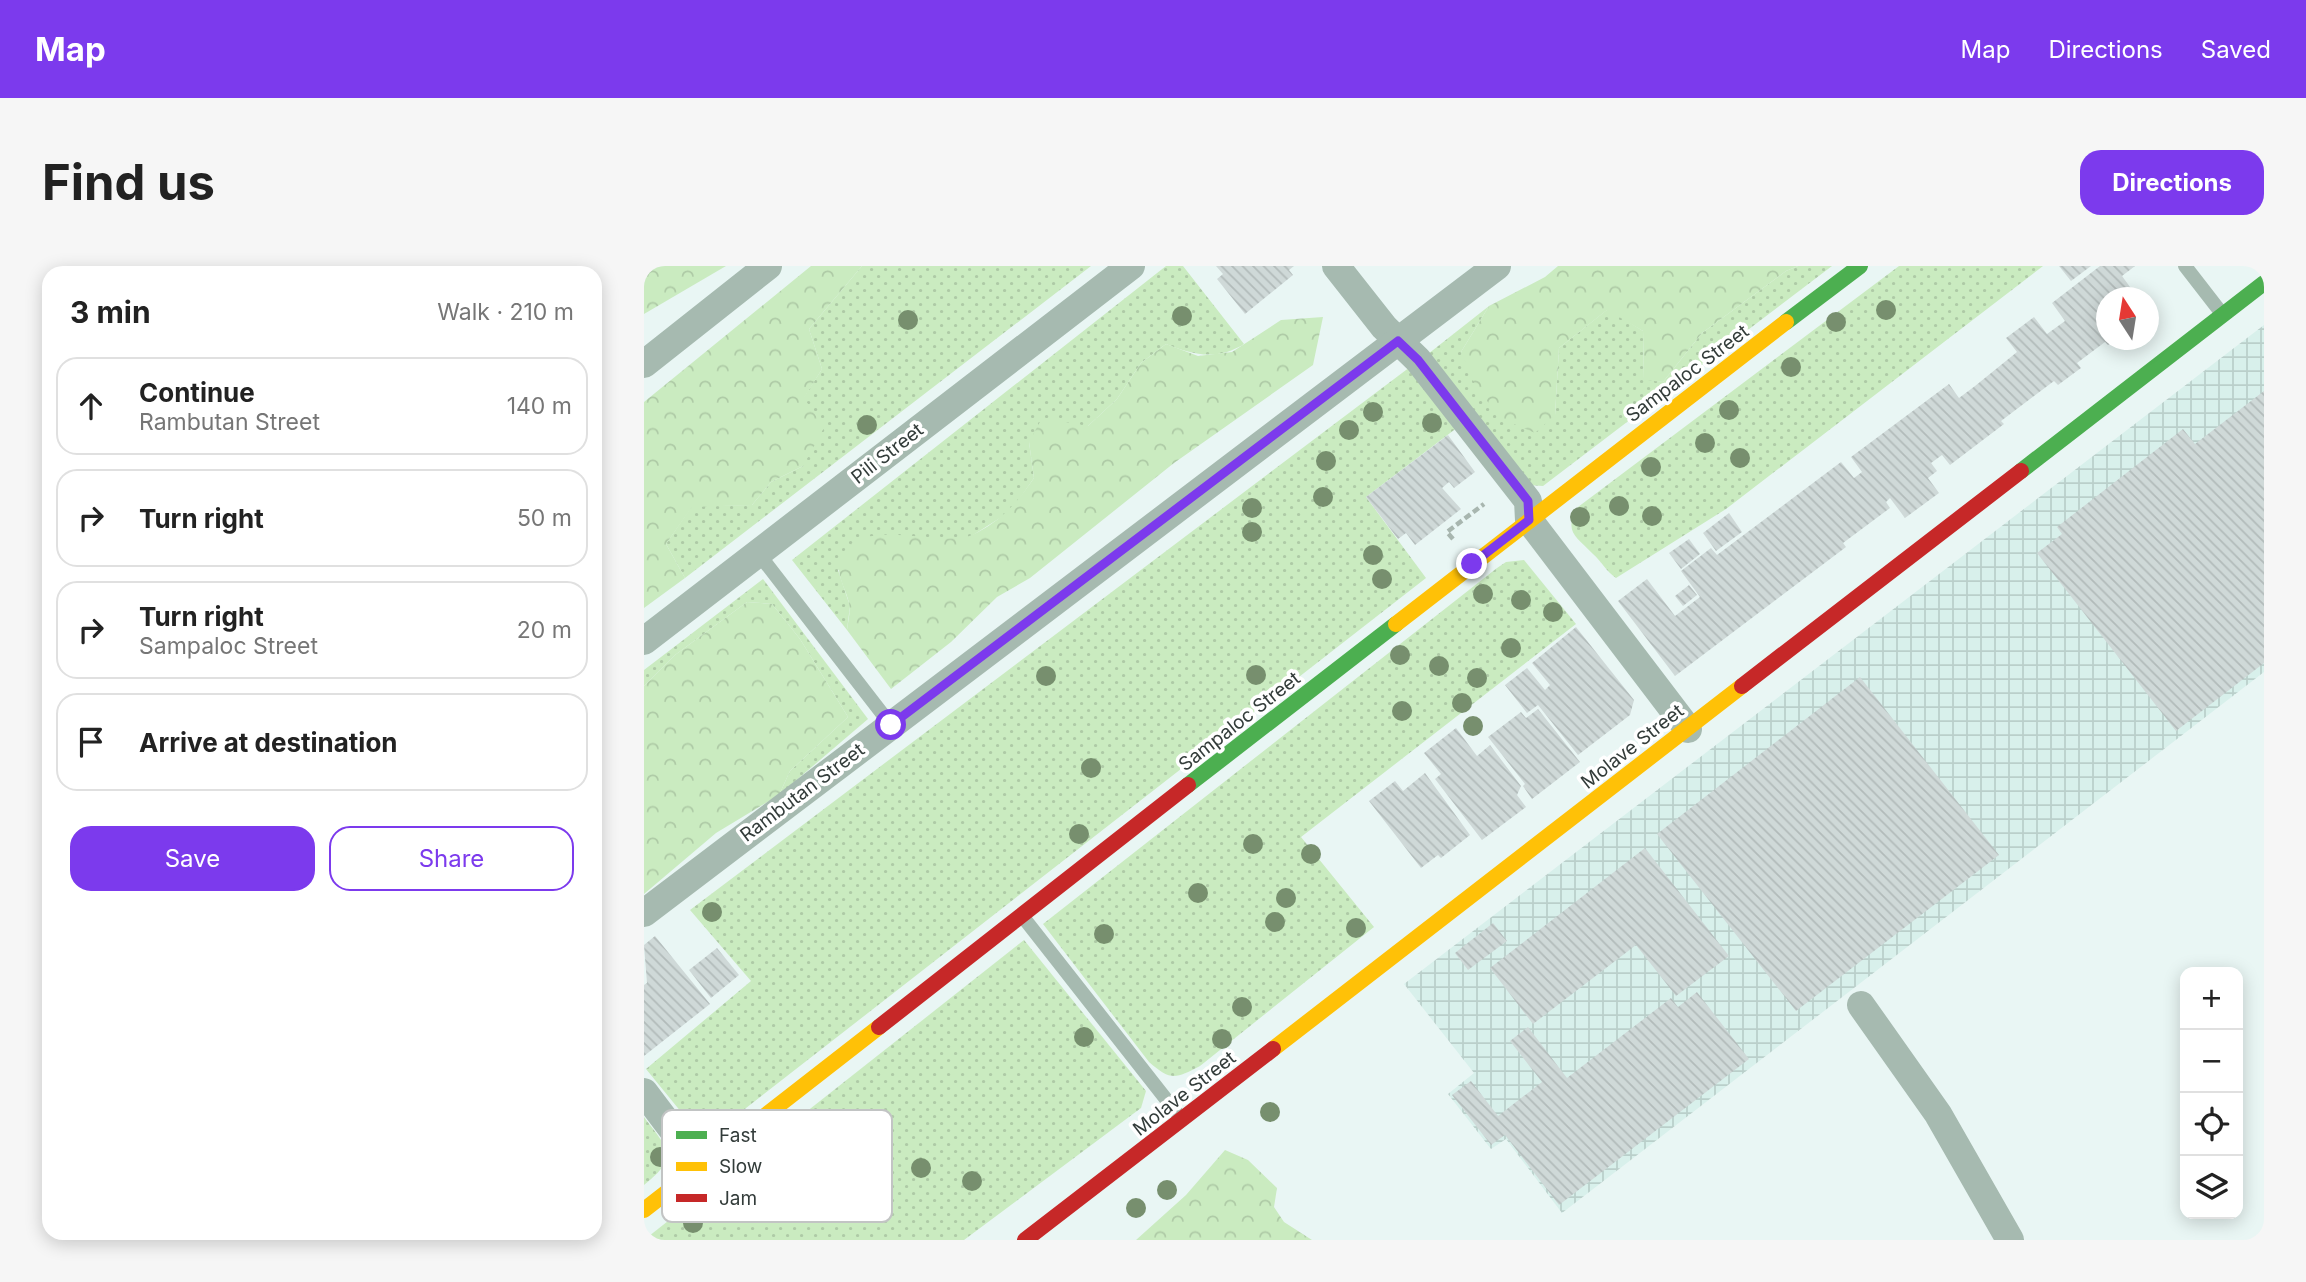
<!DOCTYPE html>
<meta charset="utf-8">
<style>
:root{--surface:#fff;--page:#f6f6f6;--text:#222;--muted:#767676;--line:#e0e0e0;--accent:#7c3aed}
body{margin:0;font-family:Inter,sans-serif;background:var(--page);color:var(--text)}
.controls{position:absolute;right:21px;bottom:21px;display:grid;overflow:hidden;border-radius:14px;box-shadow:0 4px 18px #0003}
.controls button{width:63px;height:63px;display:grid;place-items:center;padding:0;border:0;border-bottom:2px solid var(--line);background:var(--surface);color:var(--text);font:35px sans-serif}
.compass{position:absolute;left:1452px;top:21px;width:63px;height:63px;border-radius:50%;background:var(--surface);box-shadow:0 4px 18px #0003;rotate:348deg}
.stop{position:absolute;width:21px;height:21px;margin:-16px;border:5px solid #7c3aed;border-radius:50%;background:#fff}
.stop.end{background:#7c3aed;border-color:#fff;box-shadow:0 2px 7px #0008}
.list{margin:0;padding:0;list-style:none}
h2{display:flex;justify-content:space-between;align-items:center;height:91px;margin:0;padding:0 28px;font-size:30px}
h2 small{font-size:23px;font-weight:400;color:var(--muted)}
.list li{display:grid;grid-template-columns:46px 1fr auto;gap:21px;align-items:center;box-sizing:border-box;height:98px;margin:0 14px 14px;padding:0 14px;border:2px solid var(--line);border-radius:21px}
.list b{display:block;font-size:26px;white-space:nowrap}
.list p{margin:0;font-size:23px;white-space:nowrap;color:var(--muted)}
.list em{font-size:23px;font-style:normal;color:var(--muted)}
.actions{display:flex;gap:14px;padding:21px 28px}
.actions a{flex:1;padding:16px 0;border:2px solid var(--accent);border-radius:21px;text-align:center;font-size:24px;color:var(--accent)}
.actions .main{background:var(--accent);color:#fff}
.icon{flex:none;width:38px;height:38px;fill:none;stroke:currentColor;stroke-width:2;stroke-linecap:round;stroke-linejoin:round}
.map{position:relative;flex:none;width:1620px;height:974px;overflow:hidden;border-radius:21px}
header{display:flex;align-items:center;gap:42px;box-sizing:border-box;height:98px;padding:0 35px;background:var(--accent);color:#fff}
header strong{font-size:33px}
nav{display:flex;gap:38px;margin-inline-start:auto;font-size:24px}
.intro{display:flex;align-items:center;justify-content:space-between;box-sizing:border-box;height:168px;padding:0 42px}
h1{margin:0;font-size:49px}
.button{padding:18px 32px;border-radius:21px;background:var(--accent);color:#fff;font-size:24px;font-weight:700}
main{display:flex;gap:42px;padding:0 42px}
aside{flex:1;background:var(--surface);border-radius:21px;box-shadow:0 4px 18px #0003}
.map>svg:first-child{display:block}
</style>
<header>
<strong>Map</strong>
<nav><a>Map</a><a>Directions</a><a>Saved</a></nav>
</header>
<div class="intro"><h1>Find us</h1><a class="button">Directions</a></div>
<main>
<aside>
<h2>3 min<small>Walk · 210 m</small></h2>
<ul class="list">
<li><svg class="icon" aria-label="ahead" viewBox="0 0 24 24"><path d="M12 20V5M6 11l6-6 6 6"/></svg><div><b>Continue</b><p>Rambutan Street</p></div><em>140 m</em></li>
<li><svg class="icon" aria-label="right" viewBox="0 0 24 24"><path d="M7 20v-9h11M14 6l5 5-5 5"/></svg><div><b>Turn right</b></div><em>50 m</em></li>
<li><svg class="icon" aria-label="right" viewBox="0 0 24 24"><path d="M7 20v-9h11M14 6l5 5-5 5"/></svg><div><b>Turn right</b><p>Sampaloc Street</p></div><em>20 m</em></li>
<li><svg class="icon" aria-label="arrive" viewBox="0 0 24 24"><path d="M6 21V4h12l-3 4 3 4H6"/></svg><div><b>Arrive at destination</b></div></li>
</ul>
<div class="actions"><a class="main">Save</a><a>Share</a></div>
</aside>
<div class="map">
<svg width="1620" height="974" viewBox="0 0 1620 974">
<defs>
<pattern id="industrial-grid" width="8" height="8" patternUnits="userSpaceOnUse" patternTransform="scale(1.75)"><rect width="8" height="8" fill="#d8f0eb"/><path d="M0 4h8M4 0v8" fill="none" stroke="#bacfca"/></pattern>
<pattern id="grass-dots" width="8" height="8" patternUnits="userSpaceOnUse" patternTransform="scale(1.75)"><rect width="8" height="8" fill="#caebc0"/><path d="M2 2h.1M6 6h.1" fill="none" stroke="#aecaa6" stroke-width="1.8" stroke-linecap="round"/></pattern>
<pattern id="forest-crowns" width="20" height="18" patternUnits="userSpaceOnUse" patternTransform="scale(1.75)"><rect width="20" height="18" fill="#caebc0"/><path d="M2 6a3 3 0 1 1 6 0M12 15a3 3 0 1 1 6 0" fill="none" stroke="#aecaa6"/></pattern>
<pattern id="building-back-hatch" width="6" height="6" patternUnits="userSpaceOnUse" patternTransform="scale(1.75)"><rect width="6" height="6" fill="#cfd9d8"/><path d="M-1 5l2 2M0 0l6 6M5-1l2 2" fill="none" stroke="#b2bbba"/></pattern>
</defs>
<rect width="100%" height="100%" fill="#e9f6f4"/>
<polygon fill="url(#industrial-grid)" points="1620,59 1620,406 918,947 862,873 847,883 804,828 830,807 760,718"/>
<g fill="url(#grass-dots)">
<polygon points="218,0 447,0 41,312 22,278 48,240 108,239 127,216 159,200 160,131 178,103 165,63"/>
<path d="M522,0H539L600,78C573,95 549,89 522,78L497,97L473,133L444,160L385,176L390,212L367,245L326,271L194,304L206,340L203,364L148,294Z"/>
<polygon points="1154,0 1188,0 899,220 884,219 784,88 845,40 817,86 911,149 915,82 964,43 999,65 1000,113 1019,116 1058,67 1142,5"/>
<path d="M1255,0H1399L1082,243L972,312C962,305 958,296 949,288C932,270 919,266 934,241Z"/>
<polygon points="766,101 814,161 722,231 782,312 70,867 60,868 51,863 2,803 107,715 46,644"/>
<path d="M880,294L932,358L657,571L730,661L556,800C531,813 527,815 505,796L399,658L853,302L862,296Z"/>
<polygon points="119,313 224,453 135,529 146,505 204,451 156,373 128,338 103,336 31,389 0,420 0,404"/>
<polygon points="380,674 502,825 497,842 320,974 0,974"/>
<path d="M0,851C24,883 36,891 0,919Z"/>
</g>
<g fill="url(#forest-crowns)">
<polygon points="0,0 82,0 0,48"/>
<polygon points="167,0 218,0 165,63 178,103 160,132 180,162 159,200 127,216 108,239 48,241 22,278 41,312 0,342 0,136"/>
<polygon points="914,0 1154,0 1142,5 1058,67 1019,116 1000,114 999,65 963,44 915,82 911,149 891,167 856,152 831,119 817,86 845,40 901,11"/>
<path d="M679,51L669,99L530,197L386,312L353,331L307,376L247,423L203,364C204,355 207,345 205,337C202,322 190,307 197,291C216,248 299,283 328,269C356,256 373,237 390,212L385,176L398,152L444,160L473,133L497,97L522,78L554,90L588,86L637,54Z"/>
<polygon points="103,336 128,338 156,373 204,451 146,505 135,529 72,567 0,628 0,420 31,389"/>
<polygon points="581,884 604,894 633,922 630,941 640,956 668,974 492,974 542,929"/>
</g>
<g fill="url(#building-back-hatch)">
<polygon points="572,0 650,0 645,4 649,9 601,48 573,13 579,8"/>
<polygon points="1415,0 1447,0 1427,15"/>
<polygon points="1456,0 1491,0 1478,10 1494,32 1462,32 1462,74 1471,74 1464,79 1461,76 1433,97 1437,102 1414,119 1410,115 1357,155 1360,158 1306,199 1298,189 1287,197 1293,205 1284,212 1295,227 1261,252 1246,232 1242,236 1246,242 1199,277 1202,281 1031,410 974,335 1003,313 1031,350 1056,331 1037,305 1067,282 1073,289 1197,196 1210,212 1218,206 1207,191 1305,118 1315,132 1331,120 1373,86 1362,72 1390,51 1403,68 1421,55 1408,37"/>
<polygon points="1620,125 1620,397 1532,465 1393,287 1418,268 1413,261 1539,163 1551,178"/>
<polygon points="804,169 831,206 810,222 805,216 798,222 817,243 771,279 762,267 754,273 722,231"/>
<polygon points="1085,247 1098,266 1072,285 1059,267"/>
<polygon points="1045,273 1056,288 1037,303 1025,287"/>
<polygon points="1045,319 1053,329 1039,340 1031,330"/>
<polygon points="932,361 990,434 986,449 934,489 894,439 883,447 861,419 883,402 901,424 906,419 888,397"/>
<polygon points="1216,411 1355,589 1152,745 1013,568"/>
<polygon points="894,443 936,496 888,533 879,520 881,518 844,471 877,446 882,452"/>
<polygon points="812,462 833,490 846,479 877,520 873,529 882,541 838,574 791,513 797,508 780,487"/>
<polygon points="781,507 826,569 797,592 794,589 777,602 725,535 751,515 759,525"/>
<polygon points="1001,582 1085,690 1032,730 992,679 889,758 846,702"/>
<polygon points="849,657 863,675 824,704 811,687"/>
<polygon points="11,670 66,738 0,790 0,719 3,717 0,679"/>
<polygon points="73,682 95,709 67,732 45,704"/>
<polygon points="1053,726 1105,793 915,939 861,869 847,879 808,829 827,815 854,850 898,816 866,775 884,761 923,812 1027,732 1034,741"/>
</g>
<g fill="none" stroke-linecap="round" stroke-linejoin="round">
<polyline stroke="#a8b6af" stroke-width="4.5" stroke-dasharray="7 3.5" stroke-linecap="butt" points="809,273 803,266 840,238"/>
<g stroke="#a6bab0" stroke-width="14">
<polyline points="1541,0 1579,49"/>
<polyline points="114,287 247,459"/>
<polyline points="379,651 536,851"/>
</g>
<g stroke="#a6bab0" stroke-width="28">
<polyline points="692,0 740,61 774,94 884,235 885,254 1044,463"/>
<polyline points="0,98 124,0"/>
<polyline points="0,375 487,0"/>
<polyline points="0,647 853,0"/>
<polyline points="1217,739 1294,848 1366,974"/>
<polyline points="0,826 56,900"/>
</g>
<g stroke="#4caf50" stroke-width="16">
<polyline points="1142,56 1216,0"/>
<polyline points="1377,205 1620,17"/>
<polyline points="544,519 752,358"/>
</g>
<g stroke="#ffc107" stroke-width="16">
<polyline points="752,358 1142,56"/>
<polyline points="629,783 1098,420"/>
<polyline points="0,944 235,761"/>
</g>
<g stroke="#c62828" stroke-width="16">
<polyline points="1098,420 1377,205"/>
<polyline points="235,761 544,519"/>
<polyline points="381,974 629,783"/>
</g>
</g>
<g fill="#778f6e">
<circle cx="1242" cy="44" r="10"/>
<circle cx="538" cy="50" r="10"/>
<circle cx="264" cy="54" r="10"/>
<circle cx="1192" cy="56" r="10"/>
<circle cx="1147" cy="101" r="10"/>
<circle cx="1085" cy="144" r="10"/>
<circle cx="729" cy="146" r="10"/>
<circle cx="788" cy="157" r="10"/>
<circle cx="223" cy="159" r="10"/>
<circle cx="705" cy="164" r="10"/>
<circle cx="1061" cy="177" r="10"/>
<circle cx="1096" cy="192" r="10"/>
<circle cx="682" cy="195" r="10"/>
<circle cx="1007" cy="201" r="10"/>
<circle cx="679" cy="231" r="10"/>
<circle cx="975" cy="240" r="10"/>
<circle cx="608" cy="242" r="10"/>
<circle cx="1008" cy="250" r="10"/>
<circle cx="936" cy="251" r="10"/>
<circle cx="608" cy="266" r="10"/>
<circle cx="729" cy="289" r="10"/>
<circle cx="738" cy="313" r="10"/>
<circle cx="839" cy="328" r="10"/>
<circle cx="877" cy="334" r="10"/>
<circle cx="909" cy="346" r="10"/>
<circle cx="867" cy="382" r="10"/>
<circle cx="756" cy="389" r="10"/>
<circle cx="795" cy="400" r="10"/>
<circle cx="612" cy="409" r="10"/>
<circle cx="402" cy="410" r="10"/>
<circle cx="833" cy="412" r="10"/>
<circle cx="818" cy="437" r="10"/>
<circle cx="758" cy="445" r="10"/>
<circle cx="829" cy="460" r="10"/>
<circle cx="447" cy="502" r="10"/>
<circle cx="435" cy="568" r="10"/>
<circle cx="609" cy="578" r="10"/>
<circle cx="667" cy="588" r="10"/>
<circle cx="554" cy="627" r="10"/>
<circle cx="642" cy="632" r="10"/>
<circle cx="68" cy="646" r="10"/>
<circle cx="631" cy="656" r="10"/>
<circle cx="712" cy="662" r="10"/>
<circle cx="460" cy="668" r="10"/>
<circle cx="598" cy="741" r="10"/>
<circle cx="440" cy="771" r="10"/>
<circle cx="578" cy="773" r="10"/>
<circle cx="626" cy="846" r="10"/>
<circle cx="16" cy="891" r="10"/>
<circle cx="277" cy="902" r="10"/>
<circle cx="328" cy="915" r="10"/>
<circle cx="523" cy="924" r="10"/>
<circle cx="492" cy="942" r="10"/>
<circle cx="49" cy="957" r="10"/>
</g>
<g fill="none" stroke-linecap="round" stroke-linejoin="round">
<polyline stroke="#7c3aed" stroke-width="9" points="247,459 754,75 774,94 884,235 885,254 828,298"/>
</g>
<g text-anchor="middle" stroke-width="7" stroke-linejoin="round" paint-order="stroke">
<g font-size="19" fill="#333c3a" stroke="#fff">
<text transform="translate(1043 107) rotate(-37)" y="7">Sampaloc Street</text>
<text transform="translate(243 187) rotate(-38)" y="7">Pili Street</text>
<text transform="translate(595 455) rotate(-38)" y="7">Sampaloc Street</text>
<text transform="translate(988 480) rotate(-38)" y="7">Molave Street</text>
<text transform="translate(158 526) rotate(-37)" y="7">Rambutan Street</text>
<text transform="translate(540 827) rotate(-38)" y="7">Molave Street</text>
</g>
</g>
<rect x="18" y="844" width="230" height="112" rx="10" fill="#fff" stroke="#c2c4c4" stroke-width="2"/>
<rect x="32" y="865" width="31" height="8" fill="#4caf50"/>
<rect x="32" y="896" width="31" height="9" fill="#ffc107"/>
<rect x="32" y="928" width="31" height="8" fill="#c62828"/>
<g font-size="19" fill="#333c3a">
<text x="75" y="876">Fast</text>
<text x="75" y="907">Slow</text>
<text x="75" y="939">Jam</text>
</g>
</svg>
<div class="controls">
<button>+</button>
<button>−</button>
<button><svg class="icon" aria-label="locate" viewBox="0 0 24 24"><circle cx="12" cy="12" r="6"/><path d="M12 2v4M12 18v4M2 12h4M18 12h4"/></svg></button>
<button><svg class="icon" aria-label="layers" viewBox="0 0 24 24"><path d="M12 4l9 5-9 5-9-5zM3 14l9 5 9-5"/></svg></button>
</div>
<svg class="compass" viewBox="-18 -18 36 36"><path d="M0-13l5 13h-10z" fill="#e53935"/><path d="M0 13l5-13h-10z" fill="#767676"/></svg>
<div class="stop" style="left:247px;top:459px"></div>
<div class="stop end" style="left:828px;top:298px"></div>
</div>
</main>
